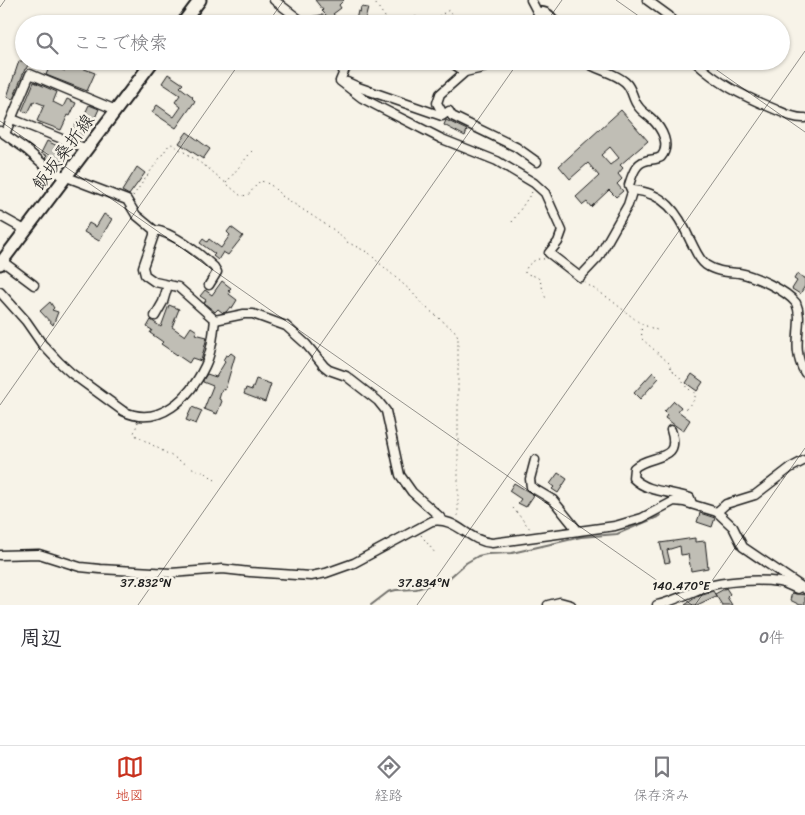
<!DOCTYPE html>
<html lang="ja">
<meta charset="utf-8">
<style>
:root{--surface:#fff;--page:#f7f7f7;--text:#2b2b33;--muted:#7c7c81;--line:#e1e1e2;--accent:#c8321e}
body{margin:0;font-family:Sriracha,"Klee One",sans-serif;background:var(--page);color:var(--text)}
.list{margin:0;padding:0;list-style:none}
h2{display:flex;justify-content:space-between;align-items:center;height:65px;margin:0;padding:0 20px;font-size:21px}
h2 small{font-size:16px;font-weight:400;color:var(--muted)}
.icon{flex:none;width:28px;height:28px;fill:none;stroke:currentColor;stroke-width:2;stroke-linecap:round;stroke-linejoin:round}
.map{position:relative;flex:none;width:805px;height:605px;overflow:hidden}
.search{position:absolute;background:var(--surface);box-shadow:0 1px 4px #0004;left:15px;right:15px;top:15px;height:55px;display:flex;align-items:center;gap:12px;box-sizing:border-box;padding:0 18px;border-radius:28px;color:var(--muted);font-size:19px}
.sheet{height:140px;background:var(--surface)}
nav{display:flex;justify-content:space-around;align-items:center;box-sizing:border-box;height:70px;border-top:1px solid var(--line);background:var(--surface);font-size:14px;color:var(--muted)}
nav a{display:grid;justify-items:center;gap:2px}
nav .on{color:var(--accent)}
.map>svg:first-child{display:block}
</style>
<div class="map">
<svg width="805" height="605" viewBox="0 0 805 605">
<rect width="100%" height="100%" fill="#f7f3e8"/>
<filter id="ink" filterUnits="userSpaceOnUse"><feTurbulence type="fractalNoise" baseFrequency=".02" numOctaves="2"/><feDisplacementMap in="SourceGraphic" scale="10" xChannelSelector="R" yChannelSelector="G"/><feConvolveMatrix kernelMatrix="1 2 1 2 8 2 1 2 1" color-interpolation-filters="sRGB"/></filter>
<g filter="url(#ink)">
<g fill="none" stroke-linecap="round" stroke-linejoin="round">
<polyline stroke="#72716c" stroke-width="2" points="371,605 388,592 396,590 416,589 447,580 466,563 478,556 487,554 512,553 581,537 617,534 660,516"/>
</g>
<g fill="#c0beb5" stroke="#1c1c1c" fill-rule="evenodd">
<polygon points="315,0 344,0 339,5 341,8 333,14 344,24 335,24 322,11 323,10"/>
<polygon points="361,7 368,8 364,24 355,24 358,11 360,12"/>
<polygon points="19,61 50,61 49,64 65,71 69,63 95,73 87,91 46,75 48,70 29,63 26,69 25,69 13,99 7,97"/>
<polygon points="168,74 183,84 180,87 193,97 192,98 195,101 176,128 152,112 157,105 174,117 181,107 175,102 180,95 162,83"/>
<polygon points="34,82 57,92 53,102 63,107 67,99 76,103 70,116 68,115 61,130 37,121 44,105 34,101 28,113 22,111"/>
<polygon points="89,105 99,109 94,120 90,119 81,137 71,132 78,120 81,122"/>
<path d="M621,110L648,141L620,165L623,168L618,174L622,179L617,184L623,191L616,197L609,190L591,207L587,202L583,205L576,197L599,176L588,163L570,179L559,166ZM610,147L619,158L610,165L601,155Z"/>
<polygon points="446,120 467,130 465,136 444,125"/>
<polygon points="187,132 210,149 203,159 179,143"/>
<polygon points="47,141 68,151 59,168 52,164 45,158 47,156 41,153"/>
<polygon points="137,167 145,173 129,195 122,191"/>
<polygon points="104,214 112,219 99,241 84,232 89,223 96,227"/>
<polygon points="231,227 243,236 228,255 223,252 218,260 213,256 215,254 200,243 203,239 207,242 209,239 221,248 230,235 227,232"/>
<polygon points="797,274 805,278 805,286 800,294 792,289 797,281 794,279"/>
<polygon points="222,281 231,288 228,291 230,292 229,294 237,300 232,308 230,307 226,312 223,313 218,309 215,312 204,303 206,300 200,296 205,290 212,295"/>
<polygon points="50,302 54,308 52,310 58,312 53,325 40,311"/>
<polygon points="169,305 179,309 172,327 185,336 191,327 197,331 195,334 207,337 201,361 192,358 189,363 161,344 163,342 150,333 152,330 147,327 151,320 161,327"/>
<polygon points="231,353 235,356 225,390 222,389 219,399 222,401 217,414 204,409 213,386 203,382 203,380 207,374 216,377 225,362 223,360 226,355 228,356"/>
<polygon points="653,372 659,378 640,399 634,393"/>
<polygon points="692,374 703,382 697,391 686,383"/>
<polygon points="256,379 271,384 265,402 244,394 246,388 252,390"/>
<polygon points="674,401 681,407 678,411 690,420 683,431 665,418 667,415 664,412"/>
<polygon points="192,407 202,411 196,424 186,420"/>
<polygon points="558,473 567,479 558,493 552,489 554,487 550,484"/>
<polygon points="514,483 534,495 526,507 518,503 521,499 509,491"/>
<polygon points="700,513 715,518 712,527 697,522"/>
<polygon points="695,538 695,542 705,541 708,568 691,571 688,554 681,555 680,546 667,550 670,562 665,563 660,543"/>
<polygon points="726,588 730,594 727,597 732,605 722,605 715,594"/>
<polygon points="713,591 716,596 697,605 685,605 699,595"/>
<polygon points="792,593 805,595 805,605 800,605 790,600"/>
</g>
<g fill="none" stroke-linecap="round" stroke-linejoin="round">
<g stroke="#1c1c1c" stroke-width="11">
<g id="minor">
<polyline points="274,0 304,23 322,20 328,24"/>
<polyline points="531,0 541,19 541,24"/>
<polyline points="647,0 669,16 674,24"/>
<path d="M538,12C547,10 552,16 556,24"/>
<polyline points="449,61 465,72"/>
<path d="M694,61C719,84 741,95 772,108C782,112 793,119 805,118"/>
<path d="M350,65L345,69L340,81L362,98L381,108L442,139L497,161L534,183L545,193L562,231L558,242L549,253L580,277L598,258L628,205L632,192L629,185C632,176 635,164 645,161C651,159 656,160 661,157C671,145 662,129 652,119C648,115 642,112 638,106C632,99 633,89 625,82C614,72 596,70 584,61"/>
<polyline points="347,82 358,87 442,116 449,111 452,116 516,147 537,162"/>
<polyline points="443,114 437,103 440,94 465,72 483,68 496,61"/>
<polyline points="12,119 87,149"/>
<path d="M0,131L27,150L51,171L127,200L136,215L154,230V235L143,267L145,275L155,282L178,287L215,320C213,335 212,352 205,366C190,397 159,429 123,411L71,373L59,362L42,344L26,321L0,292"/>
<polyline points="5,134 30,74 116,110"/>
<path d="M632,192L633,190C665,193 678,213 690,240C695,249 698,259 706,265C716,272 728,272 739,273C755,276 786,290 796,303C805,323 789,346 805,373"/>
<polyline points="0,216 25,230"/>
<path d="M154,230C173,232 200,254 214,267L217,272L209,285"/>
<polyline points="2,261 34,285"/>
<polyline points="155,316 163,302 168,285"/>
<polyline points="215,320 244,314 253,314 286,326 306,344 324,366 329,370 346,376 378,401 386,411 400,475 412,492 440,517"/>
<path d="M671,430C682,463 651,453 634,468L633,478C648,493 672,491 690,498L692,504"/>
<polyline points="535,460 530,479 531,487 553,500 578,531"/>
<polyline points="717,512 726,504 755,495 790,468 805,460"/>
<path d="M0,555L39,554L80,567L100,569L171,573L223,569L250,572L311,576L326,573L354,563L432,521C457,517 467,541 492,543L615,526L642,518L674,501L684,502L717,512L733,527L743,547L805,589"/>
<polyline points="548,605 560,602 571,605"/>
<path d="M657,605C675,601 688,593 705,587C724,581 758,579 779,582C785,583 791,586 797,589L801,587"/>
</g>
</g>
<g stroke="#1c1c1c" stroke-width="15">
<g id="secondary">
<polyline points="182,24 200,0"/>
<polyline points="0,264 153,61"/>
</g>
</g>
<g stroke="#1c1c1c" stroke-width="1" stroke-dasharray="1 4" stroke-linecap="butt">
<polyline points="373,0 390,24"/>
<polyline points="402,24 417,16 425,24"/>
<polyline points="426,24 449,10 460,23"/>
<polyline points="226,183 252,151"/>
<polyline points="133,196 169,145 172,144 208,168 241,196 248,195 260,181 265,182 272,186 282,196 334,230 347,242 369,253 377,261 411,291 423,305 456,332 458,337 458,519"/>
<polyline points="512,222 532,192"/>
<path d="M544,259C537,257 525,265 525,273C529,275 533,275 537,277C542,280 543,295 547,300"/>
<polyline points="585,283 607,297 641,324 657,330"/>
<polyline points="641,324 642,339 669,363 671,369 680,378 687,388 695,393 695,399 684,411"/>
<polyline points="138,422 134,433 135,435 196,470 206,473 215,480"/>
<polyline points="513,508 531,530"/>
<polyline points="421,535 435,553"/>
</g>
<use href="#minor" stroke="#f7f3e8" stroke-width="8"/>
<use href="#secondary" stroke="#f7f3e8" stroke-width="11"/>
</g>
</g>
<path fill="none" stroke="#1c1c1c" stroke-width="1" stroke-opacity="0.45" d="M616,0L650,24M0,7L5,0M267,24L284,0M545,24L562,0M704,61L805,132M0,121L692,605M0,405L241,61M138,605L519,61M417,605L805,51M695,605L805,448"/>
<g text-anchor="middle" stroke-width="5" stroke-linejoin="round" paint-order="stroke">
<g font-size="18" fill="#1c1c1c" stroke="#f7f3e8">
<text transform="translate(63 152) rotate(-53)" y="6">飯坂桑折線</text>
</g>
</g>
<g font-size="12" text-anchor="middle" fill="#1c1c1c" stroke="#f7f3e8" stroke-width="5" stroke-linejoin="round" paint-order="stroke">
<text x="146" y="587">37.832°N</text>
<text x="424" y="587">37.834°N</text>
<text x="681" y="590">140.470°E</text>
</g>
</svg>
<div class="search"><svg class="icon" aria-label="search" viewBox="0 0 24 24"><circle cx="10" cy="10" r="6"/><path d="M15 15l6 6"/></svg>ここで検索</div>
</div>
<section class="sheet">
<h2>周辺<small>0件</small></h2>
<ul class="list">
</ul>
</section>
<nav>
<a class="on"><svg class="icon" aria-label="map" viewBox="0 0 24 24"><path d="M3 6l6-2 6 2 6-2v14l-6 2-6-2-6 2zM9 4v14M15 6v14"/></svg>地図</a>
<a><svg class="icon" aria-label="directions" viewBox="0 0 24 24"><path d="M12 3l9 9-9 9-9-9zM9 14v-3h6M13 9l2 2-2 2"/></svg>経路</a>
<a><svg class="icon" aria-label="saved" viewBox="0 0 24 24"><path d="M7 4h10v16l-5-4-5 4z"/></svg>保存済み</a>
</nav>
